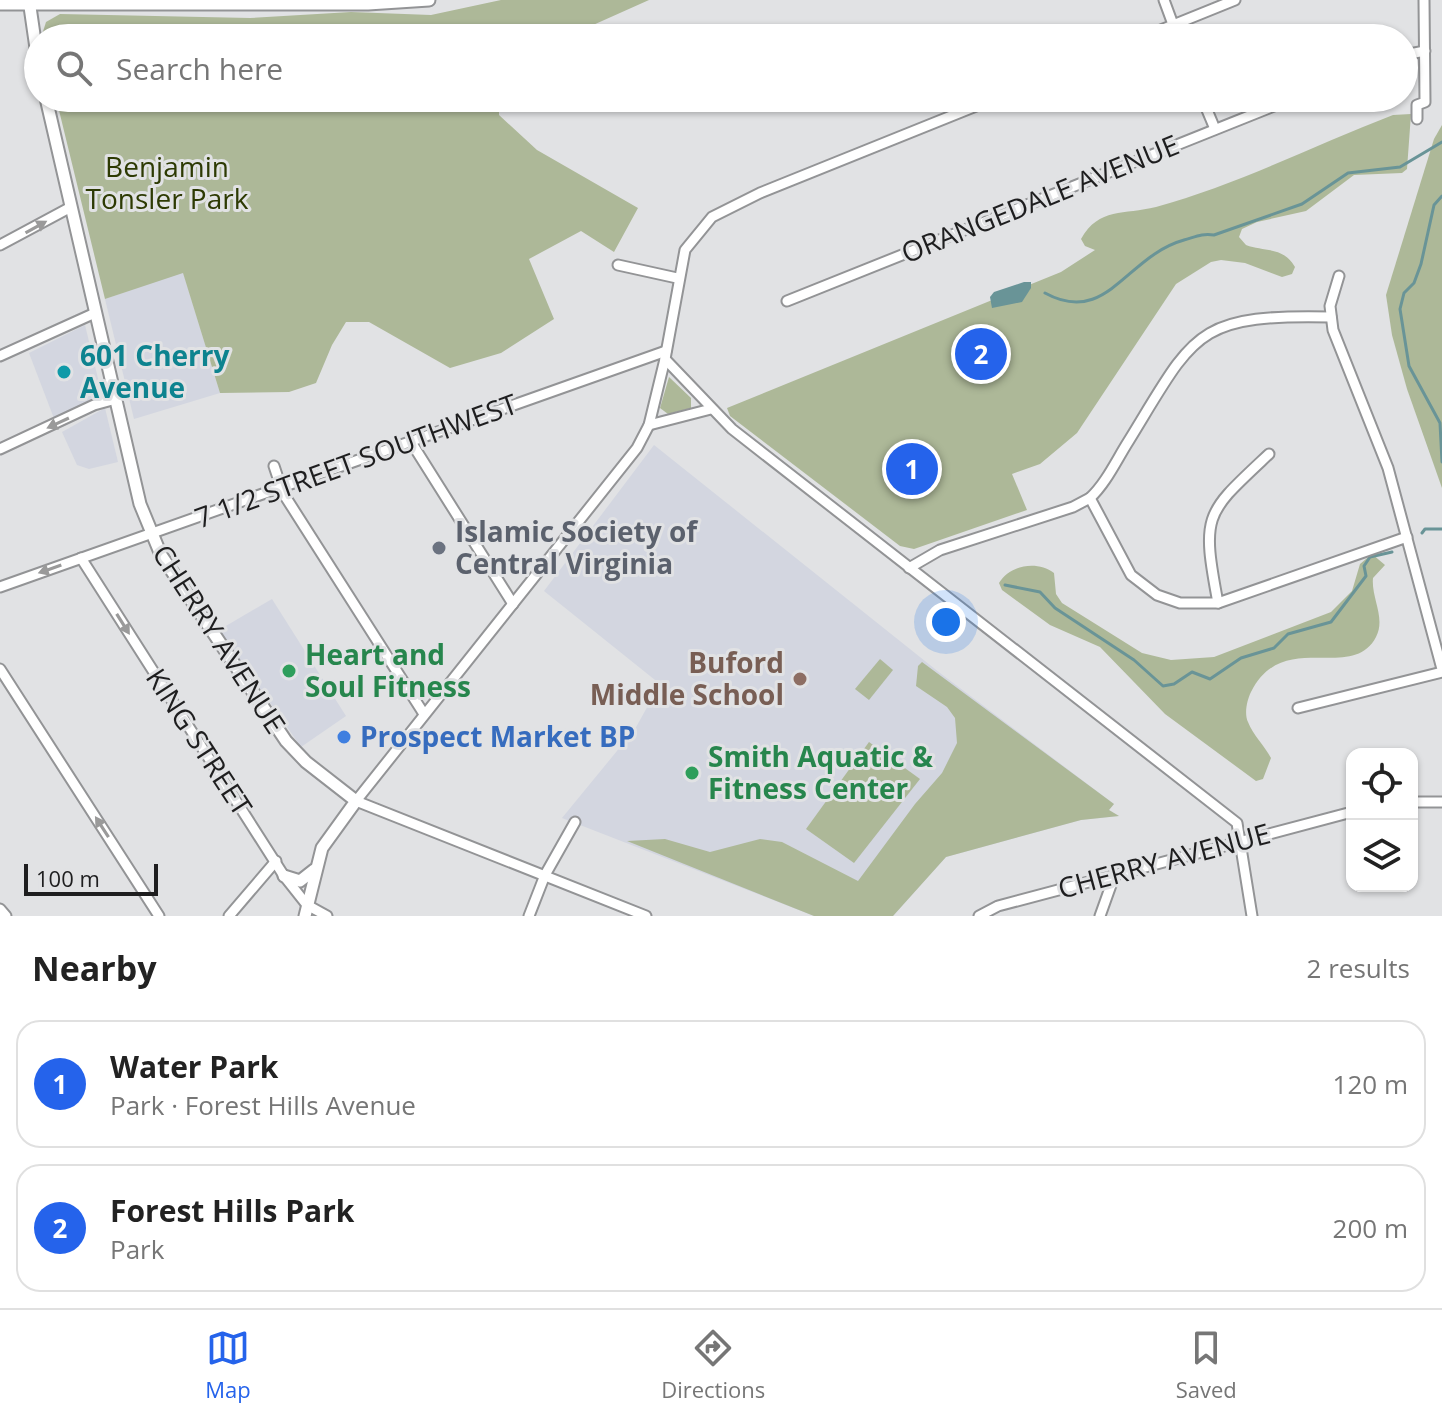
<!DOCTYPE html>
<meta charset="utf-8">
<style>
:root{--surface:#fff;--page:#f2f2f2;--text:#222;--muted:#767676;--line:#e0e0e0;--accent:#2563eb}
body{margin:0;font-family:"Open Sans",sans-serif;background:var(--page);color:var(--text)}
.controls{position:absolute;right:24px;bottom:24px;display:grid;overflow:hidden;border-radius:16px;box-shadow:0 2px 6px #0004}
.controls button{width:72px;height:72px;display:grid;place-items:center;padding:0;border:0;border-bottom:2px solid var(--line);background:var(--surface);color:var(--text);font:40px sans-serif}
.scale{position:absolute;left:24px;bottom:20px;width:134px;box-sizing:border-box;padding-left:8px;border:4px solid #1e1e1f;border-top:0;font-size:22px;line-height:28px;white-space:nowrap;color:#1e1e1f;-webkit-text-stroke:6px #e1e2e4;paint-order:stroke}
.you{position:absolute;left:946px;top:622px;width:28px;height:28px;margin:-20px;border:6px solid #fff;border-radius:50%;background:#1a73e8;box-shadow:0 0 0 12px #1a73e833}
.badge{display:grid;place-items:center;width:52px;height:52px;border-radius:50%;background:var(--accent);color:#fff;font-size:26px;font-weight:700}
.pin{position:absolute;translate:-50% -50%;border:4px solid #fff;box-shadow:0 2px 8px #0006}
.list{margin:0;padding:0;list-style:none}
h2{display:flex;justify-content:space-between;align-items:center;height:104px;margin:0;padding:0 32px;font-size:34px}
h2 small{font-size:26px;font-weight:400;color:var(--muted)}
.list li{display:grid;grid-template-columns:52px 1fr auto;gap:24px;align-items:center;box-sizing:border-box;height:128px;margin:0 16px 16px;padding:0 16px;border:2px solid var(--line);border-radius:24px}
.list b{display:block;font-size:30px;white-space:nowrap}
.list p{margin:0;font-size:26px;white-space:nowrap;color:var(--muted)}
.list em{font-size:26px;font-style:normal;color:var(--muted)}
.icon{flex:none;width:44px;height:44px;fill:none;stroke:currentColor;stroke-width:2;stroke-linecap:round;stroke-linejoin:round}
.map{position:relative;flex:none;width:1442px;height:916px;overflow:hidden}
.search{position:absolute;background:var(--surface);box-shadow:0 2px 6px #0004;left:24px;right:24px;top:24px;height:88px;display:flex;align-items:center;gap:20px;box-sizing:border-box;padding:0 28px;border-radius:44px;color:var(--muted);font-size:30px}
.sheet{height:392px;background:var(--surface)}
nav{display:flex;justify-content:space-around;align-items:center;box-sizing:border-box;height:112px;border-top:2px solid var(--line);background:var(--surface);font-size:22px;color:var(--muted)}
nav a{display:grid;justify-items:center;gap:4px}
nav .on{color:var(--accent)}
.map>svg:first-child{display:block}
</style>
<div class="map">
<svg width="1442" height="916" viewBox="0 0 1442 916">
<rect width="100%" height="100%" fill="#e1e2e4"/>
<g fill="#d3d6e0">
<polygon points="183,272 220,393 134,419 105,299"/>
<polygon points="85,325 103,399 55,421 29,353"/>
<polygon points="105,408 118,462 89,469 77,465 62,432"/>
<polygon points="654,445 940,673 1114,804 1109,810 1119,816 1081,820 946,857 893,916 814,916 562,818 635,729 660,684 544,591"/>
<polygon points="272,599 346,716 301,747 219,630"/>
</g>
<g fill="#adb898">
<polygon points="501,0 649,0 564,38 41,38 46,22 60,14 250,18 351,12 431,15"/>
<polygon points="56,98 499,98 499,115 537,150 638,208 614,252 581,231 529,259 554,319 501,353 450,368 369,322 346,322 332,345 316,383 289,392 220,393 183,273 105,299"/>
<path d="M1411,114L1407,169L1402,173L1354,175L1306,211L1257,222L1242,229L1239,237L1246,245C1264,252 1283,246 1295,267L1292,274L1282,277L1245,263L1221,260L1211,262L1176,284L1077,433L1040,464L1012,474L1027,510L914,549L900,546L730,416L727,408L1061,272L1095,250L1085,246L1081,239C1099,207 1124,215 1156,207C1237,185 1315,145 1393,115Z"/>
<polygon points="1442,125 1442,488 1407,389 1392,335 1386,295 1434,139"/>
<polygon points="669,377 691,398 691,408 668,414 660,408"/>
<path d="M1372,554L1385,565L1373,578C1371,598 1386,618 1376,637C1352,683 1283,628 1251,692C1247,700 1244,714 1248,722C1253,735 1264,745 1271,758L1263,779L1256,781L1165,714L1100,647L1050,625L1002,590L999,583C1010,565 1037,560 1054,573L1056,594L1062,603L1142,653L1171,660L1214,657L1331,612L1352,591L1360,564Z"/>
<polygon points="880,659 893,670 869,700 855,689"/>
<polygon points="922,662 1114,804 1109,810 1119,816 1081,820 946,857 893,916 814,916 627,841 665,839 710,852 760,839 782,842 858,881 915,804 942,773 957,743 955,718 947,707 916,686 918,666"/>
<polygon points="869,742 920,779 854,863 806,829"/>
</g>
<polygon fill="#699497" points="1024,282 1031,282 1031,288 1022,302 992,308 990,297 994,292"/>
<g fill="none" stroke-linecap="round" stroke-linejoin="round">
<g stroke="#699497" stroke-width="3">
<polyline points="1442,196 1434,205 1421,264 1414,283 1404,293 1400,309 1409,366 1440,423 1442,462"/>
<path d="M1045,293C1107,327 1126,256 1184,240C1195,237 1202,233 1214,235L1302,204L1348,173L1400,167L1442,142"/>
<polyline points="1422,533 1425,529 1442,529"/>
<polyline points="1005,585 1040,592 1055,608 1134,660 1163,686 1174,684 1192,672 1210,679 1241,658 1274,648 1288,634 1331,622 1366,576 1364,566 1370,557 1392,552"/>
</g>
<g stroke="#939496" stroke-width="13">
<g id="minor">
<polyline points="1164,0 1178,38"/>
<polyline points="1141,38 1235,0"/>
<polyline points="1404,55 1425,51"/>
<polyline points="1202,98 1215,129"/>
<polyline points="1417,119 1417,105 1425,102 1424,0"/>
<polyline points="0,245 71,207"/>
<polyline points="618,265 677,278"/>
<polyline points="1339,276 1330,306 1333,330 1388,468 1442,669"/>
<polyline points="787,301 1294,98"/>
<polyline points="0,356 95,313"/>
<polyline points="665,359 732,429 1237,823 1252,916"/>
<polyline points="649,425 711,409"/>
<polyline points="411,442 513,604"/>
<polyline points="0,449 94,405 116,399"/>
<polyline points="274,466 283,493 424,714"/>
<polyline points="1090,498 1131,575 1157,595 1180,603 1218,603 1407,537"/>
<polyline points="81,558 284,876 307,905 327,916"/>
<path d="M909,568L940,550L1073,507L1090,498C1106,483 1116,461 1128,442C1195,333 1194,314 1331,317"/>
<polyline points="0,587 666,351"/>
<path d="M1218,603C1201,513 1205,514 1269,454"/>
<polyline points="0,669 159,916"/>
<polyline points="1298,708 1442,672"/>
<polyline points="1412,802 1442,802"/>
<polyline points="0,909 6,916"/>
<polyline points="229,916 276,861"/>
<polyline points="529,916 545,875 575,822"/>
<polyline points="646,916 356,801 637,448 649,425 665,359 685,250 712,217 760,193 996,98"/>
<polyline points="979,916 998,906 1352,812"/>
<polyline points="1100,916 1115,874"/>
</g>
</g>
<g stroke="#939496" stroke-width="15">
<g id="major">
<polyline points="29,0 38,62"/>
<polyline points="0,4 368,4 429,0"/>
<polyline points="46,98 140,504 161,555 286,741 306,762 356,801 322,848 305,916"/>
<polyline points="284,876 300,881 314,870"/>
</g>
</g>
<use href="#minor" stroke="#fff" stroke-width="9"/>
<use href="#major" stroke="#fff" stroke-width="11"/>
</g>
<defs><path id="oneway-solid" d="M-6-.8H1V-3.2L6.5 0L1 3.2V.8H-6Z" transform="scale(2)"/></defs>
<g fill="#9a9a9a">
<use href="#oneway-solid" transform="translate(36 227) rotate(-29)"/>
<use href="#oneway-solid" transform="translate(58 423) rotate(155)"/>
<use href="#oneway-solid" transform="translate(50 569) rotate(161)"/>
<use href="#oneway-solid" transform="translate(123 624) rotate(58)"/>
<use href="#oneway-solid" transform="translate(102 827) rotate(-123)"/>
</g>
<circle fill="#0f9aa8" stroke="#e1e2e4" stroke-width="3" cx="64" cy="372" r="8"/>
<circle fill="#6b7280" stroke="#e1e2e4" stroke-width="3" cx="439" cy="548" r="8"/>
<g fill="#2e9e5b" stroke="#e1e2e4" stroke-width="3">
<circle cx="289" cy="671" r="8"/>
<circle cx="692" cy="773" r="8"/>
</g>
<circle fill="#8d6e63" stroke="#e1e2e4" stroke-width="3" cx="800" cy="679" r="8"/>
<circle fill="#3f7fe0" stroke="#e1e2e4" stroke-width="3" cx="344" cy="737" r="8"/>
<g text-anchor="middle" stroke-width="6" stroke-linejoin="round" paint-order="stroke">
<g font-size="28" fill="#2d3a03" stroke="#e1e2e4">
<text x="167" y="177">Benjamin<tspan x="167" dy="32">Tonsler Park</tspan></text>
</g>
<g font-size="28" fill="#1e1e1f" stroke="#e1e2e4">
<text transform="translate(1040 199) rotate(-22)" y="10">ORANGEDALE AVENUE</text>
<text transform="translate(356 461) rotate(-20)" y="10">7 1/2 STREET SOUTHWEST</text>
<text transform="translate(219 639) rotate(57)" y="10">CHERRY AVENUE</text>
<text transform="translate(199 742) rotate(57)" y="10">KING STREET</text>
<text transform="translate(1164 861) rotate(-15)" y="10">CHERRY AVENUE</text>
</g>
<g font-size="28" font-weight="bold" fill="#0d838f" stroke="#e1e2e4" text-anchor="start">
<text x="80" y="366">601 Cherry<tspan x="80" dy="32">Avenue</tspan></text>
</g>
<g font-size="28" font-weight="bold" fill="#5b616d" stroke="#e1e2e4" text-anchor="start">
<text x="455" y="542">Islamic Society of<tspan x="455" dy="32">Central Virginia</tspan></text>
</g>
<g font-size="28" font-weight="bold" fill="#27864d" stroke="#e1e2e4" text-anchor="start">
<text x="305" y="665">Heart and<tspan x="305" dy="32">Soul Fitness</tspan></text>
<text x="708" y="767">Smith Aquatic &amp;<tspan x="708" dy="32">Fitness Center</tspan></text>
</g>
<g font-size="28" font-weight="bold" fill="#785e54" stroke="#e1e2e4" text-anchor="end">
<text x="784" y="673">Buford<tspan x="784" dy="32">Middle School</tspan></text>
</g>
<g font-size="28" font-weight="bold" fill="#366cbe" stroke="#e1e2e4" text-anchor="start">
<text x="360" y="747">Prospect Market BP</text>
</g>
</g>
</svg>
<div class="controls">
<button><svg class="icon" aria-label="locate" viewBox="0 0 24 24"><circle cx="12" cy="12" r="6"/><path d="M12 2v4M12 18v4M2 12h4M18 12h4"/></svg></button>
<button><svg class="icon" aria-label="layers" viewBox="0 0 24 24"><path d="M12 4l9 5-9 5-9-5zM3 14l9 5 9-5"/></svg></button>
</div>
<div class="scale">100 m</div>
<div class="you"></div>
<div class="pin badge" style="left:912px;top:469px">1</div>
<div class="pin badge" style="left:981px;top:354px">2</div>
<div class="search"><svg class="icon" aria-label="search" viewBox="0 0 24 24"><circle cx="10" cy="10" r="6"/><path d="M15 15l6 6"/></svg>Search here</div>
</div>
<section class="sheet">
<h2>Nearby<small>2 results</small></h2>
<ul class="list">
<li><span class="badge">1</span><div><b>Water Park</b><p>Park · Forest Hills Avenue</p></div><em>120 m</em></li>
<li><span class="badge">2</span><div><b>Forest Hills Park</b><p>Park</p></div><em>200 m</em></li>
</ul>
</section>
<nav>
<a class="on"><svg class="icon" aria-label="map" viewBox="0 0 24 24"><path d="M3 6l6-2 6 2 6-2v14l-6 2-6-2-6 2zM9 4v14M15 6v14"/></svg>Map</a>
<a><svg class="icon" aria-label="directions" viewBox="0 0 24 24"><path d="M12 3l9 9-9 9-9-9zM9 14v-3h6M13 9l2 2-2 2"/></svg>Directions</a>
<a><svg class="icon" aria-label="saved" viewBox="0 0 24 24"><path d="M7 4h10v16l-5-4-5 4z"/></svg>Saved</a>
</nav>
